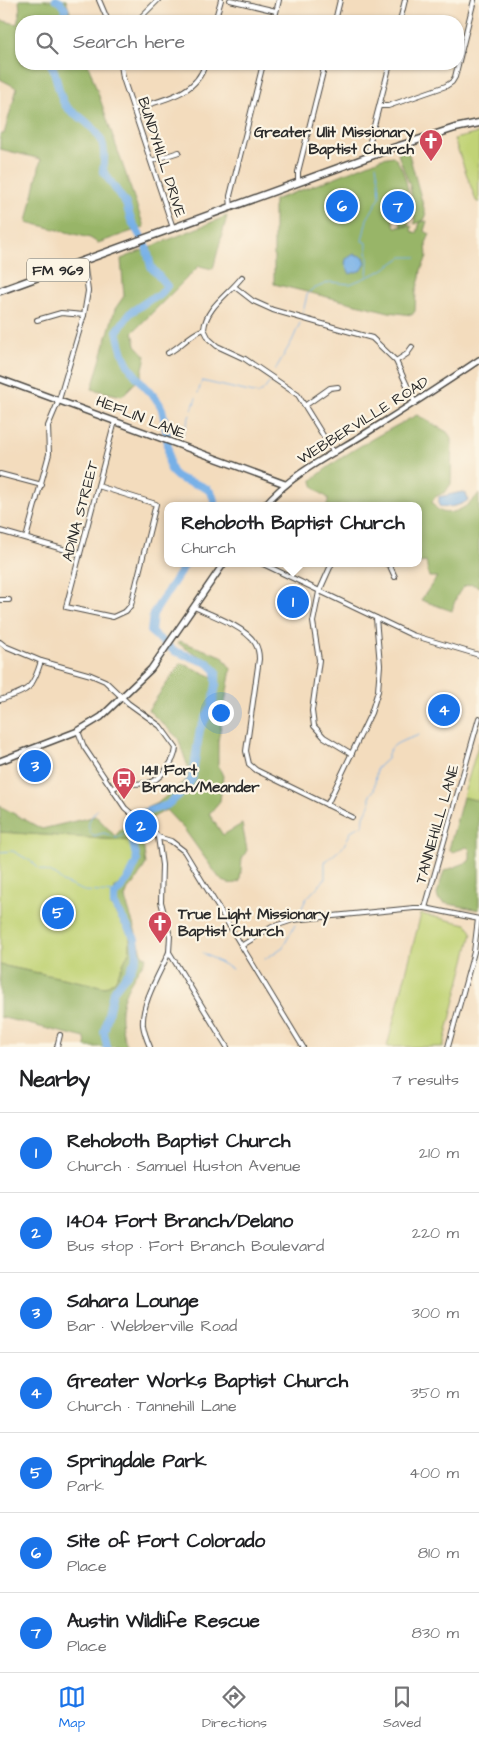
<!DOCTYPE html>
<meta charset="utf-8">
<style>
:root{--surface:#fff;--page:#f2f2f2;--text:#202124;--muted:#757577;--line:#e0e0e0;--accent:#1a73e8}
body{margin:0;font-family:"Architects Daughter",sans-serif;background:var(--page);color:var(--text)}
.you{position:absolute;left:220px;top:712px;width:18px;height:18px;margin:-12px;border:4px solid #fff;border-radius:50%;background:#1a73e8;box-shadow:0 0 0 8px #1a73e833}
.badge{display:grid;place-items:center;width:32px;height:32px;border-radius:50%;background:var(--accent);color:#fff;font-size:16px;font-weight:700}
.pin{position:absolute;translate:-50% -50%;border:2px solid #fff;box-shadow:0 1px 5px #0006}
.popup{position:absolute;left:164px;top:502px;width:258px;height:65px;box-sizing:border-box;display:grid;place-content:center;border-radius:10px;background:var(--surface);filter:drop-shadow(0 1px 4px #0005);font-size:16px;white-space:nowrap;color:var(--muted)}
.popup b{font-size:19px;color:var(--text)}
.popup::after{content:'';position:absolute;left:50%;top:100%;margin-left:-10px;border:10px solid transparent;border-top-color:var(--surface)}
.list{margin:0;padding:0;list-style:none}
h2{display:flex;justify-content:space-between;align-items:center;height:65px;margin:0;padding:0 20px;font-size:21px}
h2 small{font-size:16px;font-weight:400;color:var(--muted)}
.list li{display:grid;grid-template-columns:32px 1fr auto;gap:15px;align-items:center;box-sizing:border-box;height:80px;padding:0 20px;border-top:1px solid var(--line)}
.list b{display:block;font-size:19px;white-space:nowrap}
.list p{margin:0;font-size:16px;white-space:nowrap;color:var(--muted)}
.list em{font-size:16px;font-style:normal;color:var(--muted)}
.icon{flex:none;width:28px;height:28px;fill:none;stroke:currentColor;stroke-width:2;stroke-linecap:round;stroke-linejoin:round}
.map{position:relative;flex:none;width:479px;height:1047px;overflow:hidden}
.search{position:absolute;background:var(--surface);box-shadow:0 1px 4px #0004;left:15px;right:15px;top:15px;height:55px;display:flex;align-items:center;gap:12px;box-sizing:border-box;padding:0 18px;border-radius:20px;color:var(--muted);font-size:19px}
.sheet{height:625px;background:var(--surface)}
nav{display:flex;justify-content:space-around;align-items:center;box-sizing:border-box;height:70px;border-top:1px solid var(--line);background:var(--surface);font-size:14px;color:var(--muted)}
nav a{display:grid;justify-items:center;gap:2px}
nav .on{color:var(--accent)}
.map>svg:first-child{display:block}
</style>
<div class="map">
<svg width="479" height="1047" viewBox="0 0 479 1047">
<rect width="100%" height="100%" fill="#fcf5e5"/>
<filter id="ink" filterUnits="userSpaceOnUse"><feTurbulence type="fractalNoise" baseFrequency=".02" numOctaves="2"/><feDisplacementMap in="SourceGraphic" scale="10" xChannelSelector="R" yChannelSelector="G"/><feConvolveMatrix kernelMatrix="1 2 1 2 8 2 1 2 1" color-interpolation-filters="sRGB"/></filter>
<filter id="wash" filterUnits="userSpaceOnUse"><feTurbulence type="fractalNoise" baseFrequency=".0096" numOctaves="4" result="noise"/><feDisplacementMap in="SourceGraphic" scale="20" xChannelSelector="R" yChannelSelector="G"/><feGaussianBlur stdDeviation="1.12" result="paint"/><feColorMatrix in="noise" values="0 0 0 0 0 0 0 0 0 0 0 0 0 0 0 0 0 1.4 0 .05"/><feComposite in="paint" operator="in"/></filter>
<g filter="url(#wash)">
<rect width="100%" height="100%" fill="#f3dcbd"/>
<g fill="#c1d376" stroke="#767f50">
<polygon points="479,133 479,203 476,201 454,139"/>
<polygon points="479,742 479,801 463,797"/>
<polygon points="0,832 133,841 136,861 132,873 115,888 111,906 130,937 130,950 115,981 105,987 0,965"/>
<polygon points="421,914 466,924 470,928 472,933 443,1047 387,1047"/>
</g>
<g fill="#98b567" stroke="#627049">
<polygon points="19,0 66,0 73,21 21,21 21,64 88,64 144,227 98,243 90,238 27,222 41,159 0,149 0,134 4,134 17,88 0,79 0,20 17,24 20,11"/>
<polygon points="403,151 409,154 426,216 424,220 415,224 410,186 399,157 398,153"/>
<path d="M393,156C406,167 413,206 409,223L406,226H401L400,222H402V218H392L395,227L410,226L412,227L411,231L417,233L420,222L427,221L424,231L430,234L426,243L427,257L421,270L420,278L416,291L415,311L412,315L389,312L274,284V200L326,181L382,158Z"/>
<polygon points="227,216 213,269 199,266 133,332 136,345 146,356 141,377 122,396 92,389 115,309 124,296 121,259"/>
<path d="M417,415L447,432L452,439L451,484L445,492L435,497L432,502C442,524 469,508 479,493V587C462,577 455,599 452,611L421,600L437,577H429L426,562L418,563V506H326L328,502V498C321,493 312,489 312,480C344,453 380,434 417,415Z"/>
<path d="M179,641L222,656L231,669L218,741V765L223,776L220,801L209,814L223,835L242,824L247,850L242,859L240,881C233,885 227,884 220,879L184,829L166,810L148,820L136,812L158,803L187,779L189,770L178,738L148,710L181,663L218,679V670C207,658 191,653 178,643Z"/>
<polygon points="463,797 479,801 479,910 444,903 438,899 437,894 444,871 468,862 470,859 470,850 467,847 453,852 449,849"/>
<path d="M0,806L42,829L96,816L115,836L129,821L144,830L142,837L146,864L134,884L128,889L125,898L143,956L147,957C124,991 113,1006 127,1047H86L85,1038L0,1017V965L105,987L115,981L130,950V937L111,906L115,888L132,873L136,861L133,841L0,832Z"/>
</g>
<g fill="#77b0e7" stroke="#516e89">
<polygon points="354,254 364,257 366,263 362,270 350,274 345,264 346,259"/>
<path d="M462,492L466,493L468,500C461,506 448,508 439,506V497Z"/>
</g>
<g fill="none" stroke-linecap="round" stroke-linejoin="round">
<g stroke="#77b0e7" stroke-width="1">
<path d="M367,277C367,271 368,266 368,260C368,254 366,250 367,243L362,241L367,219L380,197L379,180L376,165"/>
<polyline points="303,312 307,295 311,290 330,282 350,284 381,271 402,257 416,257"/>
<polyline points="275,370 292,341 300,323"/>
<polyline points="198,393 202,381 258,394 263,391 270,382"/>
<polyline points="192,410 196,398"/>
<polyline points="181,439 190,415"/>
<polyline points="168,452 172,448"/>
<path d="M97,810C89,818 85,827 93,836L104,833L117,838L131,830"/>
<polyline points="0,852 13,851 32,862 39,869 56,875 62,882 84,891 116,893"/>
<path d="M300,912L306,899L325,879V862L343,847L352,830L363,825L364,816L370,805V795L374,790L377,768L387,759C389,742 405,741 419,735"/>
<polyline points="203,953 232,969"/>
<polyline points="265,959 283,947 295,925"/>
</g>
<g stroke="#77b0e7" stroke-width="8">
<polyline points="56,0 60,2 65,9 63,21"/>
<path d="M51,64C58,77 57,92 65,105C69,110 75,114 80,117C102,134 107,144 103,171L126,204L131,220L146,246L151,267L167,286L159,296L152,298L130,313L117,331C122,354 125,364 141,382C148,391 158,398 162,409C165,421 167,435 168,447C169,455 167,466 173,473C186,488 213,478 215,506"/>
<polyline points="107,1047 104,1032 113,992 131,969 137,956 135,939 114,904 114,897 129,878 137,861 131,833 132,826 140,814 167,805 185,790 192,779 200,729 212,706 216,685 216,671 208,663 174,651 151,632 153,614 186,563"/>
</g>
</g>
</g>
<g filter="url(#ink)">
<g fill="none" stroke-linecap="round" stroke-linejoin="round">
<g stroke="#494641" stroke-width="6">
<g id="minor">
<polyline points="99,0 108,21"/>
<polyline points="230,0 276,11"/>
<polyline points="137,21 158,0"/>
<polyline points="215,21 221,0"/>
<polyline points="274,21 279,0"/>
<polyline points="335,21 340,0"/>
<polyline points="400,21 405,0"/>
<polyline points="121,64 123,78 173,228"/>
<polyline points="379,106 388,106 446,86 452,82 455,77 474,0"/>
<path d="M134,109C161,100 197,95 205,64"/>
<polyline points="370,157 369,145 390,64"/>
<polyline points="151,161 179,152"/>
<polyline points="298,183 298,172 325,64"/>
<polyline points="231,208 230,196 263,64"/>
<polyline points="235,287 253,301 273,310 372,338 396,361 415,403"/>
<polyline points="37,320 61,313 84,315"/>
<polyline points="204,329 209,339 217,346 245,359 298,395 334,453"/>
<path d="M168,353C182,346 187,336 204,329C206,307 229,294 242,277"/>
<polyline points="396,361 407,354 412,347"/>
<polyline points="306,405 330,388 338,387"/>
<polyline points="0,474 42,485"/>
<polyline points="98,486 156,504 131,605 126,611 113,617 66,607 115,421"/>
<polyline points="0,531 80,554"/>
<polyline points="26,538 49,454 48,426 59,400 84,315 88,291 84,261"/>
<polyline points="261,563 412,635 479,655"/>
<polyline points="332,563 319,592 313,622 319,660 312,711 314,726 324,737 352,754"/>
<polyline points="385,563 390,566 395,577"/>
<polyline points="0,600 9,600"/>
<path d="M194,607C212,615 245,627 255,643C258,648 259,653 259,659L246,751L249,764L256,770L352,817"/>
<path d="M0,642L5,646L41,661L91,675L105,681L128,703L160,726L176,748C175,761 160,781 147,783C134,785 124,781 112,789"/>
<path d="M0,700C28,690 32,691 41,661"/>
<path d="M78,731L84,747L125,808L140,821L151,827L158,837L162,865L161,902L170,936L169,952C161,971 141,1003 143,1025C144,1032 147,1040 150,1047"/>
<polyline points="327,805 371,713 378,691 380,665 376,618"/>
<polyline points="158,837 171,841 184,851 303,1047"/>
<polyline points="425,908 479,718"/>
<polyline points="241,946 272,927 293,920 414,908 425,908 479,919"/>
<polyline points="169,952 227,1047"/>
<polyline points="57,1047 60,1035"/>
<polyline points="448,1047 474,952 478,919"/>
</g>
</g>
<g stroke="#494641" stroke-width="8">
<g id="tertiary">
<polyline points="0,379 285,484"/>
<path d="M264,506C292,473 331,455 366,433C405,409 442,385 479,360"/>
<polyline points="0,761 78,731 101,717 151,669 224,563"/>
</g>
</g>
<g stroke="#494641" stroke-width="9">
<polyline id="primary" points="0,291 393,148 455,128 479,123"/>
</g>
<use href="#minor" stroke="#fff" stroke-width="4"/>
<use href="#tertiary" stroke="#fff" stroke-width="5"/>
<use href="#primary" stroke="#fff" stroke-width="6"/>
</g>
</g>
<defs>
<g id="church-pin" transform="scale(1.25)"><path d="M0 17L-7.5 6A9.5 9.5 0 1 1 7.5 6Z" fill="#d1495b" stroke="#fcf5e5"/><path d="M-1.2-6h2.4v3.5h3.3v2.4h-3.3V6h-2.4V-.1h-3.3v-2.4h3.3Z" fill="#fff"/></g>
<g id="bus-pin" transform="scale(1.25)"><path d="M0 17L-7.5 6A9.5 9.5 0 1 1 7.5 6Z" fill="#d1495b" stroke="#fcf5e5"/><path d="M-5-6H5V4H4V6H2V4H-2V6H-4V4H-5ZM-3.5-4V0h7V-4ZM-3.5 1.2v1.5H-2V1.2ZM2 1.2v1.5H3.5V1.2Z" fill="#fff"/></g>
</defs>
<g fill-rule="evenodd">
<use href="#church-pin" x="431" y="141"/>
<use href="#bus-pin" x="124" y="779"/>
<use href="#church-pin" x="160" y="923"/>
</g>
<g text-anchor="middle" stroke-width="4.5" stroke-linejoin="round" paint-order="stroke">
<rect fill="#fcf5e5" stroke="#6a6863" stroke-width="1" x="27" y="258.5" width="62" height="23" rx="4"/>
<g font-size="14" font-weight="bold" fill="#2b2b2b">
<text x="58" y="275">FM 969</text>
</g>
<g font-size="15" font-weight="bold" fill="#2b2b2b" stroke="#fcf5e5" text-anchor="start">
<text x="414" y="137" text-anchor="end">Greater Ulit Missionary<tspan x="414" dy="17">Baptist Church</tspan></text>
<text x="142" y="775">1411 Fort<tspan x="142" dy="17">Branch/Meander</tspan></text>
<text x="178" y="919">True Light Missionary<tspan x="178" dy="17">Baptist Church</tspan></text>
</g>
<g font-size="15" fill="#2b2b2b" stroke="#fcf5e5">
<text transform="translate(162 157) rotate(72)" y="5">BUNDYHILL DRIVE</text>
<text transform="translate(141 417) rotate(21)" y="5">HEFLIN LANE</text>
<text transform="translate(363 420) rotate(-32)" y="5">WEBBERVILLE ROAD</text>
<text transform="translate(80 511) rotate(-75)" y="5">ADINA STREET</text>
<text transform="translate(437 824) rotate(-74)" y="5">TANNEHILL LANE</text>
</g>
</g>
</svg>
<div class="you"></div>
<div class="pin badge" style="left:293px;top:602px">1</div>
<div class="popup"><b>Rehoboth Baptist Church</b>Church</div>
<div class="pin badge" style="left:141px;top:826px">2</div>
<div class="pin badge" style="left:35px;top:766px">3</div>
<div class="pin badge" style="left:444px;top:710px">4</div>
<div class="pin badge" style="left:58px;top:913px">5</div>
<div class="pin badge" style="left:342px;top:206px">6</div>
<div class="pin badge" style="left:398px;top:207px">7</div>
<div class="search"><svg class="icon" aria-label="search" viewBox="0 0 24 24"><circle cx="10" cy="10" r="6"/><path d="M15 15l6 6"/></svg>Search here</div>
</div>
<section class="sheet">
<h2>Nearby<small>7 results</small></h2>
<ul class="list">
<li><span class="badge">1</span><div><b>Rehoboth Baptist Church</b><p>Church · Samuel Huston Avenue</p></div><em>210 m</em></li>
<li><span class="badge">2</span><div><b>1404 Fort Branch/Delano</b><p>Bus stop · Fort Branch Boulevard</p></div><em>220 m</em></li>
<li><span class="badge">3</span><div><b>Sahara Lounge</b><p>Bar · Webberville Road</p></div><em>300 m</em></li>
<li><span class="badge">4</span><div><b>Greater Works Baptist Church</b><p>Church · Tannehill Lane</p></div><em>350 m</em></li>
<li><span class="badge">5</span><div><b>Springdale Park</b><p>Park</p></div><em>400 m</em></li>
<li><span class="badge">6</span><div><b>Site of Fort Colorado</b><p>Place</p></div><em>810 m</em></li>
<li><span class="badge">7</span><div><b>Austin Wildlife Rescue</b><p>Place</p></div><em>830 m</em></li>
</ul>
</section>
<nav>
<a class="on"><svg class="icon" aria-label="map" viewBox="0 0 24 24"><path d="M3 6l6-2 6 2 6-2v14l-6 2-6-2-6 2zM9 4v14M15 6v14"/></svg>Map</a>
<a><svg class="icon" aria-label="directions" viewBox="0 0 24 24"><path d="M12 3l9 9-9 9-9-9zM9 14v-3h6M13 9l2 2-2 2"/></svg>Directions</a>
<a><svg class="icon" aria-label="saved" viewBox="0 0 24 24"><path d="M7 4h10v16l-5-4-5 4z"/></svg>Saved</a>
</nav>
